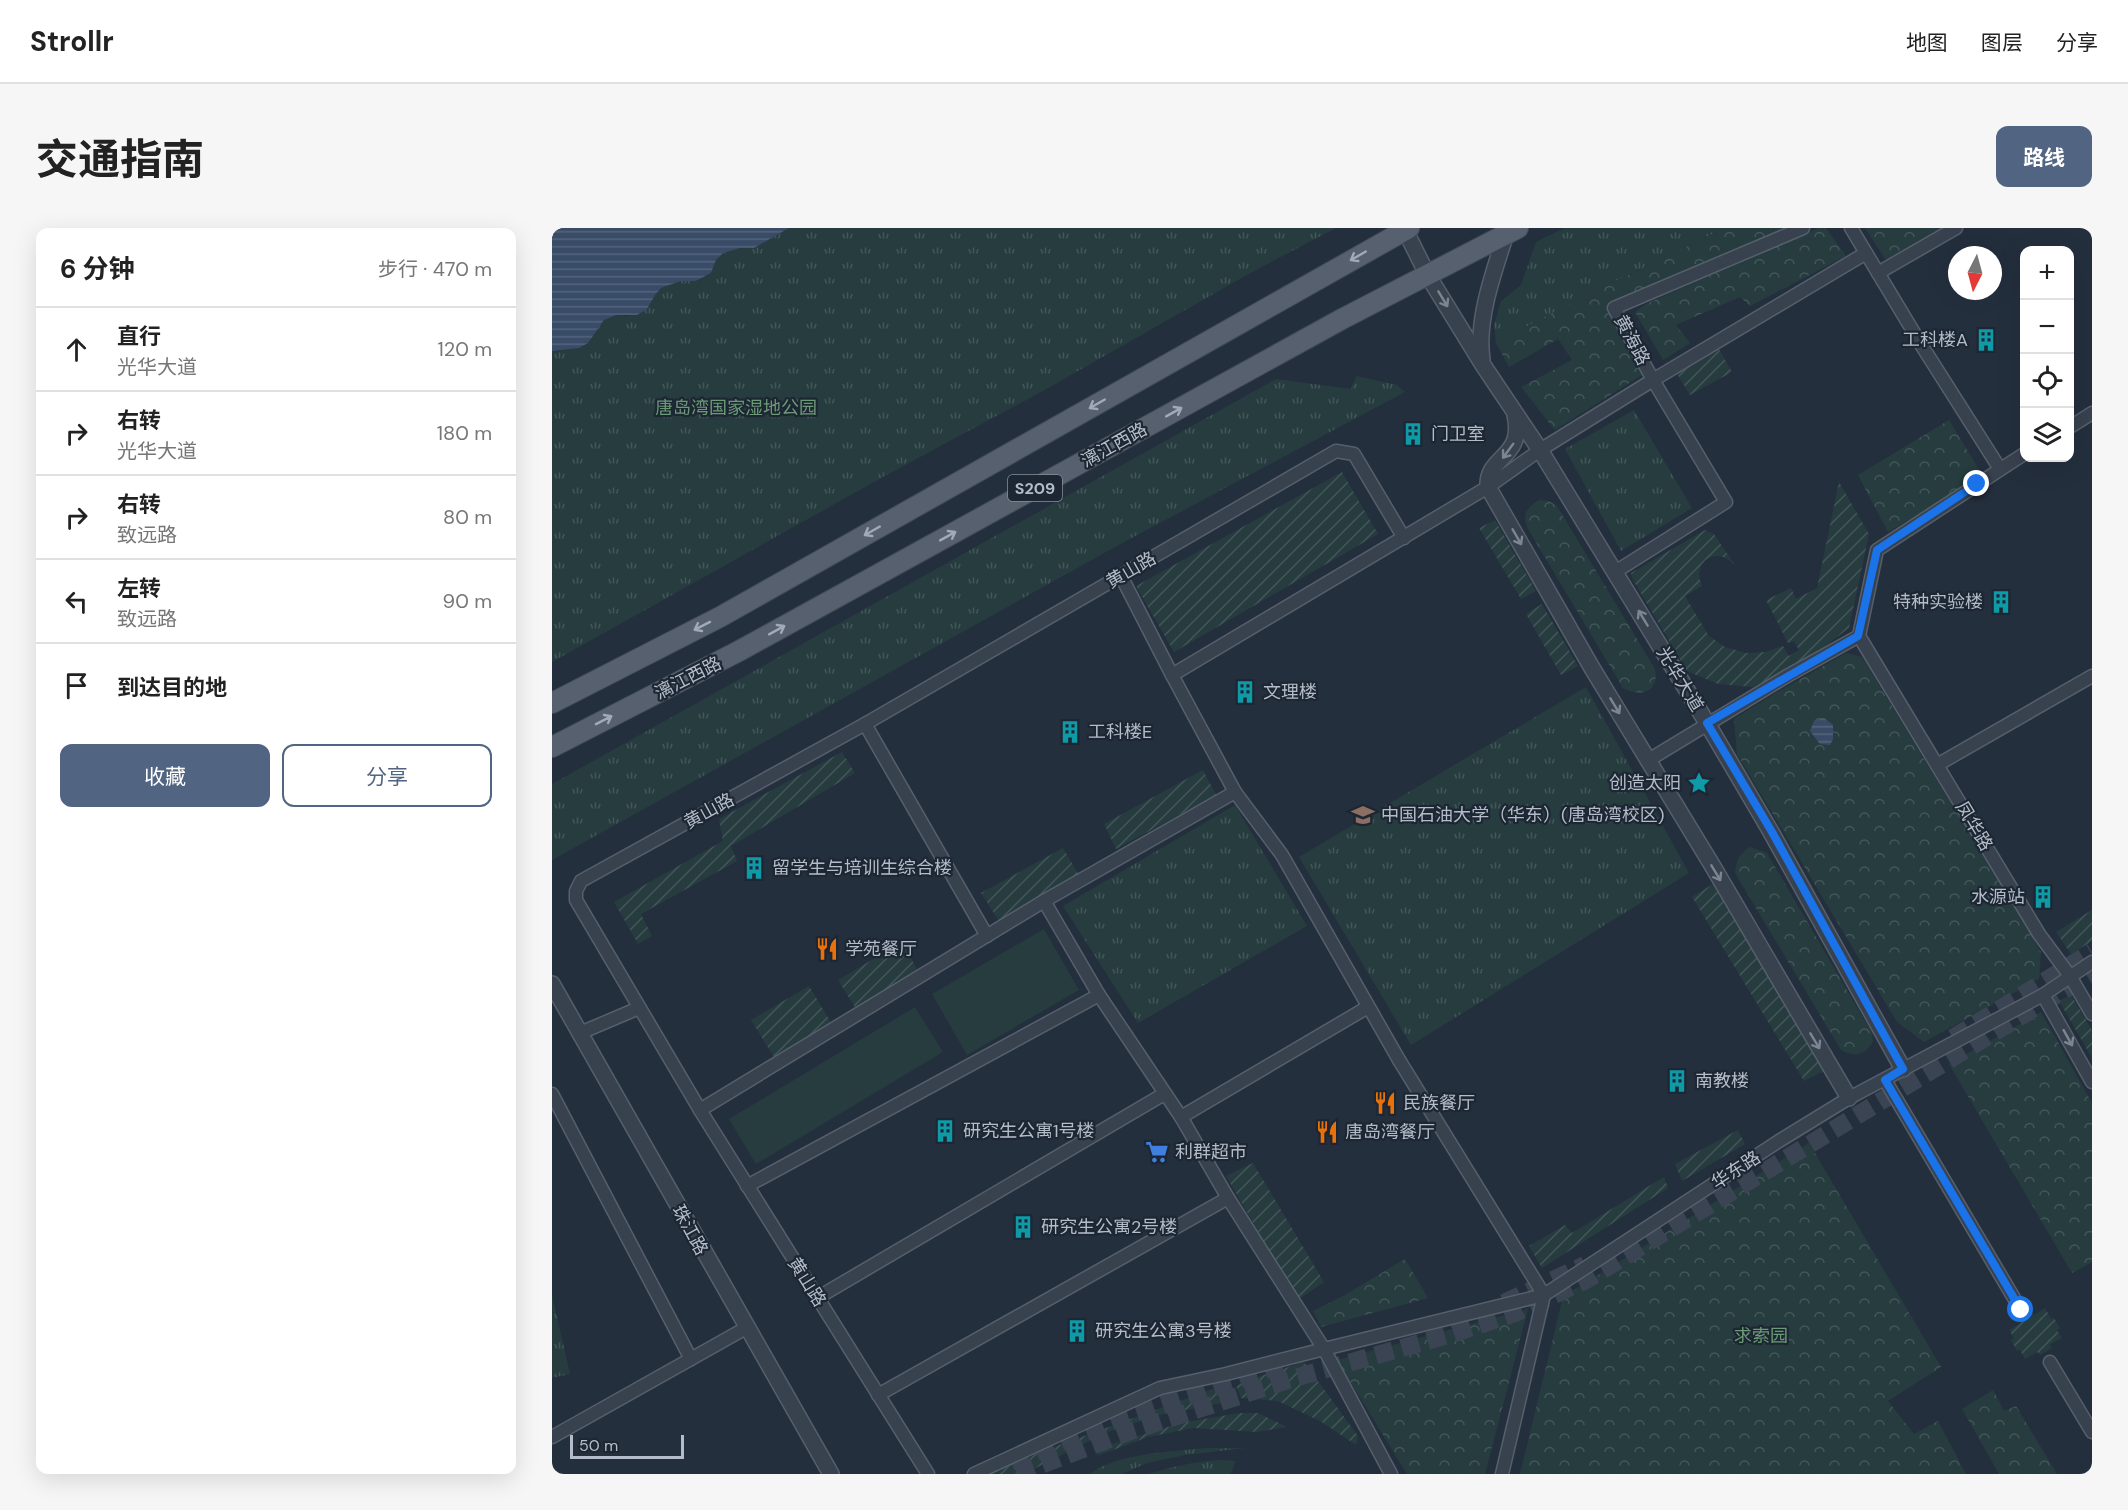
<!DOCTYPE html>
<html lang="zh">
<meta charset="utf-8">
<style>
:root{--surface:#fff;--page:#f6f6f6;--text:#222;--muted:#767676;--line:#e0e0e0;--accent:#516482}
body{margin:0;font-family:"DM Sans","Noto Sans SC",sans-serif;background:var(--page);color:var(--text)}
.controls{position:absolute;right:18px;top:18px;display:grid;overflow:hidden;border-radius:12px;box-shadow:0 6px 24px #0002}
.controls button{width:54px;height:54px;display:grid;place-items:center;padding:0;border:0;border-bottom:2px solid var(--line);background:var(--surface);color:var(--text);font:30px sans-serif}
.compass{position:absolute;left:1396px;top:18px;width:54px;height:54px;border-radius:50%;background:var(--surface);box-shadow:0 6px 24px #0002;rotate:186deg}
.scale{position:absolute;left:18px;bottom:15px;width:114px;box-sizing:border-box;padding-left:6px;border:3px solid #b4bcc9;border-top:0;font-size:16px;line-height:21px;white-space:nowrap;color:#b4bcc9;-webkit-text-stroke:4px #1d2633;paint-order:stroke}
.stop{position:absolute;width:18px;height:18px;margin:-14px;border:4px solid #1a73e8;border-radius:50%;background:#fff}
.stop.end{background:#1a73e8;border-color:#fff;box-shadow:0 2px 6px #0008}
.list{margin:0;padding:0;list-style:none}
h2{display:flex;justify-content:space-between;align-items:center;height:78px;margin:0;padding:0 24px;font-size:26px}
h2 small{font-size:20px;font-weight:400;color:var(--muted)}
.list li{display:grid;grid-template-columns:39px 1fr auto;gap:18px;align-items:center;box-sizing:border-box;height:84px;padding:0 24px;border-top:2px solid var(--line)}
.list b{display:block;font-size:22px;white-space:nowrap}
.list p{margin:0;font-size:20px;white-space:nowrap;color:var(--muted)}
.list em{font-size:20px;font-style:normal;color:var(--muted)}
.actions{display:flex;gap:12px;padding:18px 24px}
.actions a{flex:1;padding:14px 0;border:2px solid var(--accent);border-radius:12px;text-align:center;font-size:21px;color:var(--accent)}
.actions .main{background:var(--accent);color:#fff}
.icon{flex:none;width:33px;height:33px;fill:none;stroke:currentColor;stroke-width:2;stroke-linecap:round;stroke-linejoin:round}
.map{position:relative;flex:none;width:1540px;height:1246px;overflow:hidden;border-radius:12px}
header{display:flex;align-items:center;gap:36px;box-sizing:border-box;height:84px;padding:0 30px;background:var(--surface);border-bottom:2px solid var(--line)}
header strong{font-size:28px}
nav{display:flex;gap:33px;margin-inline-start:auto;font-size:21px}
.intro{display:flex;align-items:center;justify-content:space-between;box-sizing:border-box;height:144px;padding:0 36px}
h1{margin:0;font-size:42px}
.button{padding:15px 27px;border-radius:12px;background:var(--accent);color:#fff;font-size:21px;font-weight:700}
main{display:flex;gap:36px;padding:0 36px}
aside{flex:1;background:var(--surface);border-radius:12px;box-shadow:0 6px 24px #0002}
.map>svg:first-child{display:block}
</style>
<header>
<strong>Strollr</strong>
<nav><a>地图</a><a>图层</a><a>分享</a></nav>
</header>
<div class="intro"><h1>交通指南</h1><a class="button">路线</a></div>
<main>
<aside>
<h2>6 分钟<small>步行 · 470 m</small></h2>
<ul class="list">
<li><svg class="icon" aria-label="ahead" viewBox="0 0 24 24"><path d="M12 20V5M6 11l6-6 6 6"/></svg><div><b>直行</b><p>光华大道</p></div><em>120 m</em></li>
<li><svg class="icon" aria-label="right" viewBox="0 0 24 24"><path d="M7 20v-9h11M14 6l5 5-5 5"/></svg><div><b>右转</b><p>光华大道</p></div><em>180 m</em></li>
<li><svg class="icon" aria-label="right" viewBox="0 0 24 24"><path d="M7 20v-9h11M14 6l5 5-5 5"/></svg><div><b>右转</b><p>致远路</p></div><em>80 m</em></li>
<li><svg class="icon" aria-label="left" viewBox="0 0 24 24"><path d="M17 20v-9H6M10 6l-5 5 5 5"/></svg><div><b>左转</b><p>致远路</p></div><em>90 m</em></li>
<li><svg class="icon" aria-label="arrive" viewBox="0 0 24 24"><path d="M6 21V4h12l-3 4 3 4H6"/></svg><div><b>到达目的地</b></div></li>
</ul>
<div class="actions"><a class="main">收藏</a><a>分享</a></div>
</aside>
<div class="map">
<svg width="1540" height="1246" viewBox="0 0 1540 1246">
<defs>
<pattern id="grass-tufts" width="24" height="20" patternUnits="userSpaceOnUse" patternTransform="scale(1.5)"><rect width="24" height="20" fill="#263c3f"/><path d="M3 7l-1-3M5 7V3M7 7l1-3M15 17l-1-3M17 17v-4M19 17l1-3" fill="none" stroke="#435659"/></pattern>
<pattern id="forest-crowns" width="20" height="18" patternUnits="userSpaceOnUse" patternTransform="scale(1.5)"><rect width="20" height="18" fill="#263c3f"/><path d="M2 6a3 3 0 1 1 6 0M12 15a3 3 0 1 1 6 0" fill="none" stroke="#435659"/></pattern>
<pattern id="garden-furrows" width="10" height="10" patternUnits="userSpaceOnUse" patternTransform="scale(1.5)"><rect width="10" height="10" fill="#263c3f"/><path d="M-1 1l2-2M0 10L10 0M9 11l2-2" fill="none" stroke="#435659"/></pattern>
<pattern id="water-rules" width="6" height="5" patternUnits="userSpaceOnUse" patternTransform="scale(1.5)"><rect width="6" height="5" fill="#394c67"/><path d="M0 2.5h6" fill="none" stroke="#53647b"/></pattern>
</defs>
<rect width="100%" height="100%" fill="#242f3e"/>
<g fill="url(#grass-tufts)">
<polygon points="237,0 784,0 700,44 489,164 329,250 0,434 0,123 27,120 36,115 52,92 64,87 76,88 95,81 103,67 109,60 129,53 145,53 159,45 164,32 170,25 188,20 202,20"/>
<polygon points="1013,0 1173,0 1023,73 944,115 942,96 949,73 969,57 984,14"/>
<polygon points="804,148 845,157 853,164 572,314 0,632 0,556 724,151 799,161"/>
<polygon points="1082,182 1140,280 1069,323 1013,221"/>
<polygon points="1034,459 1137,645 859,817 747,629"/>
<polygon points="683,577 755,698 586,795 511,678"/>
<polygon points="0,1067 18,1146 0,1150"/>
<path d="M657,1220H693L633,1227L595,1235L570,1246H538C564,1225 624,1223 657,1220Z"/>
<path d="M669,1232L683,1233L680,1244L677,1246H596C620,1239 644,1233 669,1232Z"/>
</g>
<g fill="url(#forest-crowns)">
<polygon points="1173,0 1242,0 1060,78 1093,145 1003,202 969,159 1020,132 1006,111 957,139 944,115 1023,73"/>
<polygon points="1266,0 1274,0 1294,28 1198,78 1188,69 1124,97 1138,115 1111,132 1083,84 1094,76"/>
<polygon points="1313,0 1390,0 1334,32"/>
<polygon points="1397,192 1431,248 1336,304 1306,247"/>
<path d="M987,272L997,273L1005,278L1103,441C1108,464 1088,470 1071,460L976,301C970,286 974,280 987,272Z"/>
<polygon points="1294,425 1310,429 1489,724 1487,751 1372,814 1345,794 1185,526 1182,491 1222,466"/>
<path d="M1198,619L1215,625L1320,805L1321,813C1314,827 1303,830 1289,822L1183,645C1184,632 1187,626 1198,619Z"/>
<polygon points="1489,784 1540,875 1540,1034 1520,1045 1397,836"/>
<polygon points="1257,915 1389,1139 1336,1173 1362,1206 1386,1193 1414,1246 968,1246 1011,1069"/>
<polygon points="853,1031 876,1070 769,1099 761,1083 793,1067"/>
<polygon points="976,1081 933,1246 855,1246 785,1132"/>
<polygon points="1441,1162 1452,1183 1464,1178 1505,1246 1447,1246 1410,1181"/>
</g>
<g fill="url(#garden-furrows)">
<polygon points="1167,121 1180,144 1138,167 1125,146"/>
<polygon points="790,244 826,306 622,424 584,358"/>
<path d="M1287,254L1317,306L1297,400L1257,430L1201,459L1166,456L1135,443L1081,352L1079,345L1153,302L1162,306L1182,336C1163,317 1139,335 1150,358L1133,368L1157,408L1173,419L1194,425L1213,424L1231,418L1237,428L1247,422L1242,413L1236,415L1214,372L1239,360L1244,371L1265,360Z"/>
<polygon points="943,292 984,363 969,371 927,300"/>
<polygon points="990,376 1026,438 1009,447 974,386"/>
<polygon points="290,524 303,545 179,618 185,633 89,686 100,708 86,716 62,674 171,613 167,591"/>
<polygon points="651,542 664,567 564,621 552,596"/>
<polygon points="511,620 527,647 447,693 429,665"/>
<polygon points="1161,656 1274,842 1252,853 1140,669"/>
<polygon points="1540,682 1540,713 1519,726 1504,704"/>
<polygon points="350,714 366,743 304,781 286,752"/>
<polygon points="257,758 280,796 222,829 199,792"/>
<polygon points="1519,767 1540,802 1540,830 1507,773"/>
<polygon points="1186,902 1193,916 1130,953 1123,936"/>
<polygon points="701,935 772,1054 746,1072 674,948"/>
<polygon points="1112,949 1116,960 990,1040 977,1018 1013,997 1020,1005"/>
<polygon points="1493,1080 1499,1091 1502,1090 1508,1100 1505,1102 1510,1110 1498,1116 1500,1120 1488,1127 1485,1124 1473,1131 1468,1122 1465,1123 1459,1112 1462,1110 1457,1102 1469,1095 1467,1091 1479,1084 1482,1087"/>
<polygon points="752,1134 806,1208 804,1217 768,1193 726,1173 689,1170 684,1158 699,1151"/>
<polygon points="669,1158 674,1167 671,1175 607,1187 555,1204 472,1246 441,1246 480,1227"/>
<polygon points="687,1185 706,1185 735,1199 705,1204 641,1200 596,1209 545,1228 550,1219 629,1195"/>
</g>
<g fill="#263c3f">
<polygon points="492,701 527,762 415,827 380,766"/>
<polygon points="363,779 391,824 204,936 177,891"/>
</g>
<g fill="url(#water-rules)">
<polygon points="0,0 237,0 202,20 188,20 171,25 164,32 159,45 144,53 129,53 109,60 103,67 95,81 85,87 64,87 52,92 36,115 27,120 0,123"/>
<polygon points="1272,490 1281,497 1281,511 1278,517 1268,516 1258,503 1262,493"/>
</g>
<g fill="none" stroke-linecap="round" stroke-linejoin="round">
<g stroke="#3a4453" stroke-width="18" stroke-dasharray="18 9" stroke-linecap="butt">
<polyline points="1401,810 1540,724"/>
<polyline points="952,1075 1033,1037"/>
<polyline points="459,1234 571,1189 732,1136"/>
<polyline points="465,1246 576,1204 739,1151 900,1106 963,1085 1034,1052 1540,745"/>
</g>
<g stroke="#565f6c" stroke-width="15">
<g id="minor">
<polyline points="1299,0 1370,118 1448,241"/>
<polyline points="1326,45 1404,0"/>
<polyline points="1518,199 1540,185"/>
<polyline points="1063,344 1174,274 1101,152 1314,25"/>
<polyline points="569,348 620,447"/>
<polyline points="1307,408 1487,706 1518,748 1540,786"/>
<polyline points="313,496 435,708"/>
<polyline points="1095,533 1235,448 1307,408 1325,322 1472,226"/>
<polyline points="1385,537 1540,448"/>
<polyline points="492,673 547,767 629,889 676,970 772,1121 992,1067 847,832 730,627 683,564 620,447 936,259 988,222 1101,152 1062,80 1251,0"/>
<polyline points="1491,767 1540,854"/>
<polyline points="28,805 87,780"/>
<polyline points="1333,852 1469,1082"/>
<polyline points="0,866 139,1131"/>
<polyline points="148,882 492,673 683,564"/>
<polyline points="629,889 816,779"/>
<polyline points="195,958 547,767"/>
<polyline points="265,1070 612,866"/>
<polyline points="1498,1134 1540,1204"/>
<polyline points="326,1167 676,970"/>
<polyline points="0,1209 194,1100"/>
<polyline points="376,1246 148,882 24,672 24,663 29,653 313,496 784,223 802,226 852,310"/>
<polyline points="422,1246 608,1160 674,1146 772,1121 839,1246"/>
<polyline points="950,1246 992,1067 1227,913 1297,870 1491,767 1540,734"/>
</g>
</g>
<g stroke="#565f6c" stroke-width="18">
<g id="tertiary">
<polyline points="853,2 875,46 931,137 988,222 1155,495 1219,604 1351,841"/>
<path d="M930,131C924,92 942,43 954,6"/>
<path d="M963,187C973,231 934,227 936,259L1040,440L1160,637L1297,870"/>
<polyline points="0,756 279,1246"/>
</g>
</g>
<g stroke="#414a57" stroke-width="22">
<g id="primary">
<polyline points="0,475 168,389 857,0"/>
<polyline points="0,519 187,423 790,91 966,0"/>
</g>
</g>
<use href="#minor" stroke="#38414e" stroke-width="12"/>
<use href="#tertiary" stroke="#38414e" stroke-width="15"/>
<use href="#primary" stroke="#56606e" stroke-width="20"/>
</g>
<defs><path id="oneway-shaft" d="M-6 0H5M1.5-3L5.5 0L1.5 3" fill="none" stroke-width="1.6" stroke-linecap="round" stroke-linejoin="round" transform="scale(1.5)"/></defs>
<g stroke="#a1aab7">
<use href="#oneway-shaft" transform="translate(806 28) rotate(150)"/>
<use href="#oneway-shaft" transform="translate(545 176) rotate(150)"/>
<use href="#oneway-shaft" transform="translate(622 184) rotate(-29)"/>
<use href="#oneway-shaft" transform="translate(320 303) rotate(150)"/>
<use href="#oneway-shaft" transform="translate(396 308) rotate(-29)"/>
<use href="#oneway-shaft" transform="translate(150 398) rotate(153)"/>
<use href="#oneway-shaft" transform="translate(225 402) rotate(-29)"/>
<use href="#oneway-shaft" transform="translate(52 492) rotate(-27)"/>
</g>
<g stroke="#7c8592">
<use href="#oneway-shaft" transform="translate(891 71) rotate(59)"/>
<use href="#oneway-shaft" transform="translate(956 223) rotate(126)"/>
<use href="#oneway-shaft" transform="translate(965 309) rotate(60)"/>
<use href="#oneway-shaft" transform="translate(1091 390) rotate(-121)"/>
<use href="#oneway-shaft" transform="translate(1063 478) rotate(59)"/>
<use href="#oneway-shaft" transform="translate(1164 645) rotate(59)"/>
<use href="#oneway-shaft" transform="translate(1516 810) rotate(61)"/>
<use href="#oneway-shaft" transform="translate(1263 813) rotate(59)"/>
</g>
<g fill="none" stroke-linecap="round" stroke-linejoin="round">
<polyline stroke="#1a73e8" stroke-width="8" points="1425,256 1325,322 1306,408 1155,495 1220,604 1351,841 1333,852 1469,1082"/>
</g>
<defs>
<g id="building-bare" transform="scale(1.8)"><path d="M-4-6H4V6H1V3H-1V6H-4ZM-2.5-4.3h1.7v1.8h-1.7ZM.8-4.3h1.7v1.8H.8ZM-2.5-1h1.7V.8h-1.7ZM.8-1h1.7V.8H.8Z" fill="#0f9aa8" stroke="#1d2633" stroke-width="2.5" paint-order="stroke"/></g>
<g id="sight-bare" transform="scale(1.8)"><path d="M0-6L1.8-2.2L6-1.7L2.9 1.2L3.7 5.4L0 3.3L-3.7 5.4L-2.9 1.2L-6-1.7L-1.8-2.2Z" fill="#0f9aa8" stroke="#1d2633" stroke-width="2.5" paint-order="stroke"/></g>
<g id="university-bare" transform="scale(1.8)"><path d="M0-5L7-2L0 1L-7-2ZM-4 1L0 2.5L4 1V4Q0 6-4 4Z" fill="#8d6e63" stroke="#1d2633" stroke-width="2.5" paint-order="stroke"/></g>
<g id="restaurant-bare" transform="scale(1.8)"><path d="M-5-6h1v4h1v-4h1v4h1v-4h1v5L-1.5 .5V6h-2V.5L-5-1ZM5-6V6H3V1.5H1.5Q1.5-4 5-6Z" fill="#e8710a" stroke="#1d2633" stroke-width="2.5" paint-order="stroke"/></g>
<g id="supermarket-bare" transform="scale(1.8)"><path d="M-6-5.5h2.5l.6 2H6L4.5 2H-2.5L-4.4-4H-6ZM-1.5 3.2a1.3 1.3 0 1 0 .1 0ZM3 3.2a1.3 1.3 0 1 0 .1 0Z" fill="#3f7fe0" stroke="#1d2633" stroke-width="2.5" paint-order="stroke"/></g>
</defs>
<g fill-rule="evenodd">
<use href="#building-bare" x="1434" y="112"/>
<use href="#building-bare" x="861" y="206"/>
<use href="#building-bare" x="1449" y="374"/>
<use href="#building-bare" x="693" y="464"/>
<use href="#building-bare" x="518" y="504"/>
<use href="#sight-bare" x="1147" y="555"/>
<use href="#university-bare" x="811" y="587"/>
<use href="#building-bare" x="202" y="640"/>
<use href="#building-bare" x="1491" y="669"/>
<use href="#restaurant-bare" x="275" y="721"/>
<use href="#building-bare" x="1125" y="853"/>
<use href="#restaurant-bare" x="833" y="875"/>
<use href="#building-bare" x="393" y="903"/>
<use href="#restaurant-bare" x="775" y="904"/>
<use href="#supermarket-bare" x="605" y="924"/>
<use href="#building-bare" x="471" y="999"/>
<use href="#building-bare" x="525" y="1103"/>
</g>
<g text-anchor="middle" stroke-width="4.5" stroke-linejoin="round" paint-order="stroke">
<rect fill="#1d2633" stroke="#878f9c" stroke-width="1.5" x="456" y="247" width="54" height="26" rx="4.5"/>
<g font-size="16" font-weight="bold" fill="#b4bcc9">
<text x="483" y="266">S209</text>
</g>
<g font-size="18" fill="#b4bcc9" stroke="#1d2633">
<text transform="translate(1080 112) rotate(62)" y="6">黄海路</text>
<text transform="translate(562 217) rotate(-29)" y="6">漓江西路</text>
<text transform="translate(579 342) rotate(-30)" y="6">黄山路</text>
<text transform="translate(136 450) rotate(-27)" y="6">漓江西路</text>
<text transform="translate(1128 451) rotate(59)" y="6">光华大道</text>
<text transform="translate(157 583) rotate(-29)" y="6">黄山路</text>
<text transform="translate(1422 598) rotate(59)" y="6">凤华路</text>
<text transform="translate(1184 942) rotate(-33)" y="6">华东路</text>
<text transform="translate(138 1002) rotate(61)" y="6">珠江路</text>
<text transform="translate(255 1054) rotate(58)" y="6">黄山路</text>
</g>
<g font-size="18" fill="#b4bcc9" stroke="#1d2633" text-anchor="start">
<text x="1416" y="118" text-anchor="end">工科楼A</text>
<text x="879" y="212">门卫室</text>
<text x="1431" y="380" text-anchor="end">特种实验楼</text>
<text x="711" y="470">文理楼</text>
<text x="536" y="510">工科楼E</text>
<text x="1129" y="561" text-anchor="end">创造太阳</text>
<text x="829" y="593">中国石油大学（华东）(唐岛湾校区)</text>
<text x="220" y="646">留学生与培训生综合楼</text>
<text x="1473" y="675" text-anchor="end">水源站</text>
<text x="293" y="727">学苑餐厅</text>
<text x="1143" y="859">南教楼</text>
<text x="851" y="881">民族餐厅</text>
<text x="411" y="909">研究生公寓1号楼</text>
<text x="793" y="910">唐岛湾餐厅</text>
<text x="623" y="930">利群超市</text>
<text x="489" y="1005">研究生公寓2号楼</text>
<text x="543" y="1109">研究生公寓3号楼</text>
</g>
<g font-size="18" fill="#6b9a76" stroke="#1d2633">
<text x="184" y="186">唐岛湾国家湿地公园</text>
<text x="1209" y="1114">求索园</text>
</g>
</g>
</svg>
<div class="controls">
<button>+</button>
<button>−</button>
<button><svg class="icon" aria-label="locate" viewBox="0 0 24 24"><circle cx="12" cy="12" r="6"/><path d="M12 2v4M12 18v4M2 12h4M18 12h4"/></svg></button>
<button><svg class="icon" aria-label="layers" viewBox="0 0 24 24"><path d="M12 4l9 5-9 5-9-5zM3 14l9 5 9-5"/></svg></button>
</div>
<svg class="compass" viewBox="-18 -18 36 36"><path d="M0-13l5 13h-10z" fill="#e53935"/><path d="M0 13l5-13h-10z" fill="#767676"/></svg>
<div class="scale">50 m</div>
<div class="stop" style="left:1469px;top:1082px"></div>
<div class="stop end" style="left:1425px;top:256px"></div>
</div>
</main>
